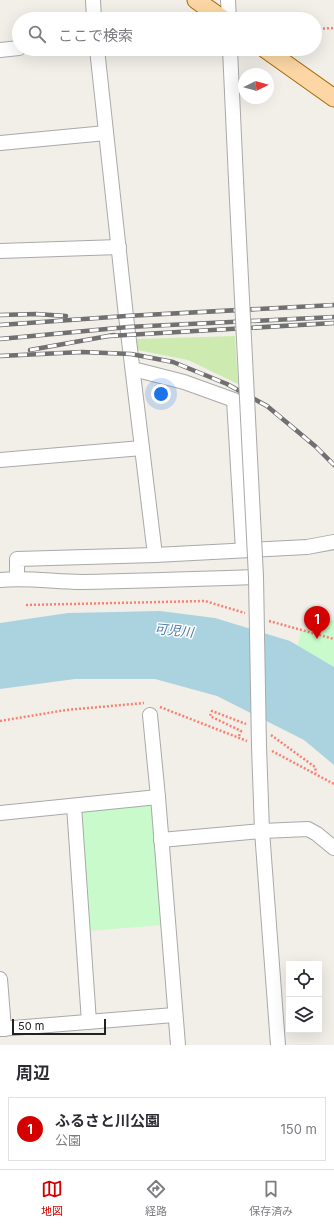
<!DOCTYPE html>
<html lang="ja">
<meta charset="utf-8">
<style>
:root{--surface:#fff;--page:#f7f7f7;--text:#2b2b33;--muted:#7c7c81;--line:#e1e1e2;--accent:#d40000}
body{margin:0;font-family:Inter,"Noto Sans JP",sans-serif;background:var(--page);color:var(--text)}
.controls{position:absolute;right:12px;bottom:12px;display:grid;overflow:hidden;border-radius:0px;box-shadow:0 4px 16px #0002}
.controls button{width:36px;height:36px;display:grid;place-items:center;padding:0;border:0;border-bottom:1px solid var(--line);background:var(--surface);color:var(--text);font:20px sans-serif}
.compass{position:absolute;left:238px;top:68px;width:36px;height:36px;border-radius:50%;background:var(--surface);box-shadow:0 4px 16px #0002;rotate:85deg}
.scale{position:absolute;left:12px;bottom:10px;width:94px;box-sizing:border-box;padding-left:4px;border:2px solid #222;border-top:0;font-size:11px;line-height:14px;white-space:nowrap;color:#222;-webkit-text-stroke:3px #fff;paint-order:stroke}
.you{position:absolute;left:161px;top:394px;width:14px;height:14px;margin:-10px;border:3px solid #fff;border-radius:50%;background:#1a73e8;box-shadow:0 0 0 6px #1a73e833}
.badge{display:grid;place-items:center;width:26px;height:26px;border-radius:50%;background:var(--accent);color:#fff;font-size:13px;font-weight:700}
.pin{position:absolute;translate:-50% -33px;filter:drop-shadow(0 1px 2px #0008)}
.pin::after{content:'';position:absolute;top:21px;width:14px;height:12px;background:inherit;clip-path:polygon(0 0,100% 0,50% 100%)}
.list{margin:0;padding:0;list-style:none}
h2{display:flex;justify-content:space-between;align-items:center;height:52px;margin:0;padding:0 16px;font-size:17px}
h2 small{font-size:13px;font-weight:400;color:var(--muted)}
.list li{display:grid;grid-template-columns:26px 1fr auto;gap:12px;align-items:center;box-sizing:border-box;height:64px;margin:0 8px 8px;padding:0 8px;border:1px solid var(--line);border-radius:0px}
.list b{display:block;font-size:15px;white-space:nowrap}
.list p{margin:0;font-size:13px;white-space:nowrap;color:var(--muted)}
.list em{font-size:13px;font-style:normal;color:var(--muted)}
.icon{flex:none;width:22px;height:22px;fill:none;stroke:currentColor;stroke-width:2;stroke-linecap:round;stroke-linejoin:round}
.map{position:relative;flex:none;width:334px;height:1045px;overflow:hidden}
.search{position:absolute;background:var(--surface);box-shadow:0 4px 16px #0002;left:12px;right:12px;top:12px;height:44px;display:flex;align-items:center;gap:10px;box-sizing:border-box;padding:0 14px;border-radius:22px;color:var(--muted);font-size:15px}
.sheet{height:124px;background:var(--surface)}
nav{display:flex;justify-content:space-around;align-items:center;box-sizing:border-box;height:56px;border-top:1px solid var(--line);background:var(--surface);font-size:11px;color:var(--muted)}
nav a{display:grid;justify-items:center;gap:2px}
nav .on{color:var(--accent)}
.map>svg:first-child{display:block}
</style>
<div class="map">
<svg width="334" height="1045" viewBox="0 0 334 1045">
<rect width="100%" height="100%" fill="#f2efe9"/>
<polygon fill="#cdebb0" points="235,336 238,384 188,360 137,350 136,339"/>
<g fill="#c8facc">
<polygon points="334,620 334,667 298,646 301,631"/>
<polygon points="152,803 163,925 87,931 79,810"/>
</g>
<polygon fill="#aad3df" points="160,611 215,618 290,641 334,667 334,765 304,740 217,696 155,679 75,679 0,689 0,623 68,613"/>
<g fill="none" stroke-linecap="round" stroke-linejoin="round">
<g stroke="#a9a9a9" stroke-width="16">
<g id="minor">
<polyline points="93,0 94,19"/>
<polyline points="228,0 229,19"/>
<polyline points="97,49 126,316 155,555"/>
<polyline points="230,49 236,180"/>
<polyline points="0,50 19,48"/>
<polyline points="0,143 106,133"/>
<polyline points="0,251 119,247"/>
<polyline points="133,369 184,382 234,400 243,550"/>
<polyline points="0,460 142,448"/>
<polyline points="17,578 17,559 155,555 307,547 334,542"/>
<path d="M0,580C27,577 55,582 82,582C140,581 198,579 256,577"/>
<polyline points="150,715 158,797 178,1045"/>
<polyline points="259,746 262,831 278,1045"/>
<polyline points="74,806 89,1022"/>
<polyline points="0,813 158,797"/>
<polyline points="161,840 262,831 308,829 317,834 334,848"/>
<polyline points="0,979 4,1029"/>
<polyline points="0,1029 174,1015"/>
</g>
</g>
<g stroke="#a06b00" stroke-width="19">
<g id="major">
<polyline points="196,0 223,19"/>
<polyline points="265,49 334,98"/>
</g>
</g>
<g stroke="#fa8072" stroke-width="2.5" stroke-dasharray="2 2" stroke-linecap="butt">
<polyline points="315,29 334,28"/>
<polyline points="26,605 205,601 245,613"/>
<polyline points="269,621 334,639"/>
<polyline points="160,707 247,741"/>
<polyline points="0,721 66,710 144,703"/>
<polyline points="271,735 315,767 316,773"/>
<polyline points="239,736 241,731 210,716 212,711 246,724"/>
<polyline points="272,751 334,784"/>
</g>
<use href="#minor" stroke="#fff" stroke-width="14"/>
<use href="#major" stroke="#fcd6a4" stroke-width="17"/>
<g stroke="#707070" stroke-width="4.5">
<g id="rail">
<polyline points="0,315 36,314 66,316"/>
<polyline points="0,325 126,316 334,305"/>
<polyline points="109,336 334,323"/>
<polyline points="0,339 128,327 334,317"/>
<polyline points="30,350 114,335"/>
<polyline points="0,356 82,352 131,354 173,362 227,384 267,406 315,446 334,465"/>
</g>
</g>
<use href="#rail" stroke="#fff" stroke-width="3" stroke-dasharray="9" stroke-linecap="butt"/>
<g stroke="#a9a9a9" stroke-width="16" stroke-linecap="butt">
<polyline id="minor-bridge" points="236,180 256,577 259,746"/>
</g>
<use href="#minor-bridge" stroke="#fff" stroke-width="14"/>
</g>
<g text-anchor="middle" stroke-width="3" stroke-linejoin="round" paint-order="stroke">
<g font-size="13" font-style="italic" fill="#4a7aab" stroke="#fff">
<text transform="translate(174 630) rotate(6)" y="5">可児川</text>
</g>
</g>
</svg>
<div class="controls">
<button><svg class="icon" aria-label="locate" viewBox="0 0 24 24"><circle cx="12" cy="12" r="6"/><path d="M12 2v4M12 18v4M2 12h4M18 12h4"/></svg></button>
<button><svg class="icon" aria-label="layers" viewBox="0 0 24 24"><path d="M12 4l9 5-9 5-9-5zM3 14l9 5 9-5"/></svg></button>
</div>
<svg class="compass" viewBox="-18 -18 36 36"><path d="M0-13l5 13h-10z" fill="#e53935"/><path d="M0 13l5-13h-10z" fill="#7c7c81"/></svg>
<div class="scale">50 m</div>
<div class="you"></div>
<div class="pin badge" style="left:317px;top:639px">1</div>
<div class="search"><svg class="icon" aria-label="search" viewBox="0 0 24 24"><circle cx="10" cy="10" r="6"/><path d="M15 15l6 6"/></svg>ここで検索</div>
</div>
<section class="sheet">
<h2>周辺<small></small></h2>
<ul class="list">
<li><span class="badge">1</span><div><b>ふるさと川公園</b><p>公園</p></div><em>150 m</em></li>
</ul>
</section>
<nav>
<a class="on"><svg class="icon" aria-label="map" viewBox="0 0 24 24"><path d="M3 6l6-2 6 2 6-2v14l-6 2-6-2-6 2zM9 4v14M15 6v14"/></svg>地図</a>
<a><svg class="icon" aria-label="directions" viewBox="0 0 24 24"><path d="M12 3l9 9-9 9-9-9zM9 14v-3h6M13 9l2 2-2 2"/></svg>経路</a>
<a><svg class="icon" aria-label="saved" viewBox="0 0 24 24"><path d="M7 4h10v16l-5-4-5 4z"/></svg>保存済み</a>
</nav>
